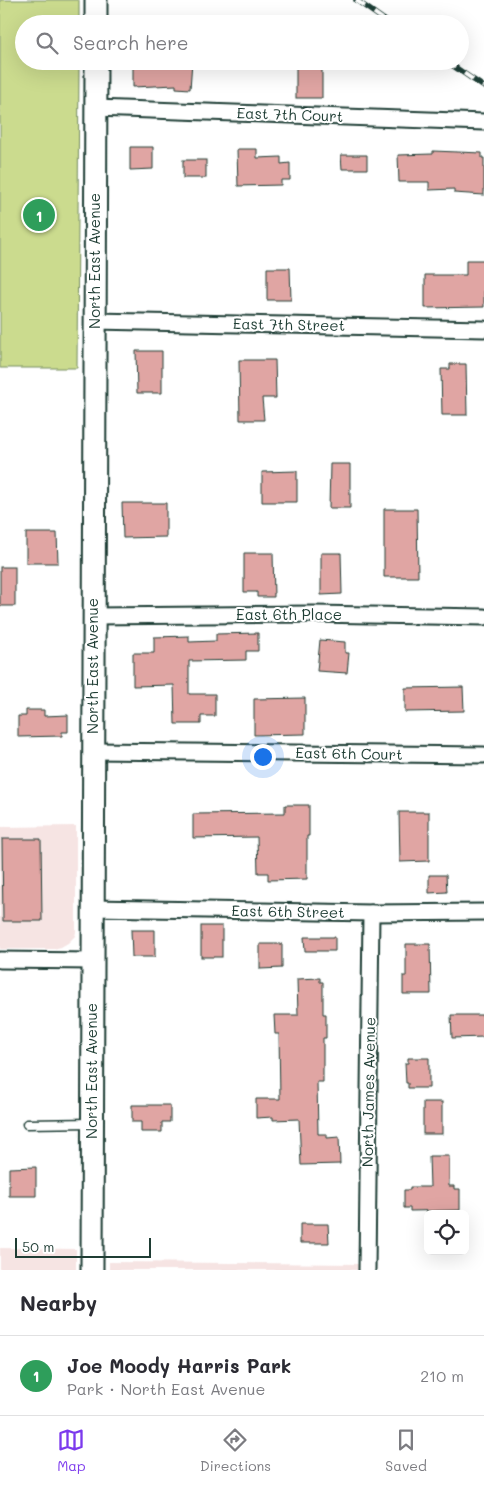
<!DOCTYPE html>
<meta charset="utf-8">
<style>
:root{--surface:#fff;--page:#f2f2f3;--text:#2b2b33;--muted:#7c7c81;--line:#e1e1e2;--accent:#7c3aed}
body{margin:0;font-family:Mali,sans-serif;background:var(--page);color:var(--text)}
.controls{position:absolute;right:15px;bottom:15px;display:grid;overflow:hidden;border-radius:8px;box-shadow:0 5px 20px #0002}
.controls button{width:45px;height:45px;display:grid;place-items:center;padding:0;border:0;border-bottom:1px solid var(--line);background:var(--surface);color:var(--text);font:25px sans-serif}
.scale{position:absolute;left:15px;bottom:12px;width:136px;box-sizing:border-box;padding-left:5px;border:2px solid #1f3d34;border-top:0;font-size:14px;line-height:18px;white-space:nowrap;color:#1f3d34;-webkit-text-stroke:4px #fff;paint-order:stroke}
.you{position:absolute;left:262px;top:756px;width:18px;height:18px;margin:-12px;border:4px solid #fff;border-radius:50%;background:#1a73e8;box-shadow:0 0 0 8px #1a73e833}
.badge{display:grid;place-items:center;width:32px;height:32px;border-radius:50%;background:var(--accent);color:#fff;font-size:16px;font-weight:700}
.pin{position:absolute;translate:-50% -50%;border:2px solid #fff;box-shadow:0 1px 5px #0006}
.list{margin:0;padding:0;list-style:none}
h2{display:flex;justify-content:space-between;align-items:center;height:65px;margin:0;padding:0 20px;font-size:21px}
h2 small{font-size:16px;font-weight:400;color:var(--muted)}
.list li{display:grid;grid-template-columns:32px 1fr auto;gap:15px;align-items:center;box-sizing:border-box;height:80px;padding:0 20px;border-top:1px solid var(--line)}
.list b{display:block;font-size:19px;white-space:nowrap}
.list p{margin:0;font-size:16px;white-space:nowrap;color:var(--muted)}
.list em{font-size:16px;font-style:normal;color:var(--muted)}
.icon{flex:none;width:28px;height:28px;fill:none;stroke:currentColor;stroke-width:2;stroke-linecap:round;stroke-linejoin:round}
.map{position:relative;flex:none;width:484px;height:1270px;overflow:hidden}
.search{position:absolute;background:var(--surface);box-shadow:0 5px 20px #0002;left:15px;right:15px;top:15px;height:55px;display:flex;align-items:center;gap:12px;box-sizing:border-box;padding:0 18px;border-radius:28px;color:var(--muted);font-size:19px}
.sheet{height:145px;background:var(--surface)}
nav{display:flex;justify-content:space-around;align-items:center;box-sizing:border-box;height:70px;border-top:1px solid var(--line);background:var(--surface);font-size:14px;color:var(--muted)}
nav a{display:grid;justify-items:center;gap:2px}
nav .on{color:var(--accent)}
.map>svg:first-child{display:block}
</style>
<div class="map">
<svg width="484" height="1270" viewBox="0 0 484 1270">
<rect width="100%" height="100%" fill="#fff"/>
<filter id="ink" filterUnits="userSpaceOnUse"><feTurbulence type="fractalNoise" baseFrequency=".02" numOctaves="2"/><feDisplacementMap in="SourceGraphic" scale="10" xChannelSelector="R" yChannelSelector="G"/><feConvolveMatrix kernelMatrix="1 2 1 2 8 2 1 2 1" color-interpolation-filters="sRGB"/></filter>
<g filter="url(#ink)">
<g fill="#f6e4e3">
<polygon points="76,826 76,932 75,936 68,943 61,947 53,949 0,949 0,827"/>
<polygon points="0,1248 76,1249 76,1270 0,1270"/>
<polygon points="109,1262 360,1264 360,1270 109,1270"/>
</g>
<polygon fill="#cbdb8e" stroke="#758c61" points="0,0 79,0 79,24 24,24 24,61 79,61 77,368 0,368"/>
<g fill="#e0a5a3" stroke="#1f3d34">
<polygon points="192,61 190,89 176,88 176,85 133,87 133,62"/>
<rect x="296" y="61" width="26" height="37"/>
<polygon points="130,147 153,147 153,169 130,170"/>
<polygon points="237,149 257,149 257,158 281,157 281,164 290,163 290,180 281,180 281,185 238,186"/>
<polygon points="433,151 482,153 482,158 484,158 484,195 454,193 454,189 429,190 429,182 399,182 398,155 433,154"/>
<polygon points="341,155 367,155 367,169 342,169"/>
<rect x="183" y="160" width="23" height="18"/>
<polygon points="466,260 484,260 484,307 425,308 425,275 466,275"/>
<polygon points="267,268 290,268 291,300 267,300"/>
<polygon points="136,351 162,351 162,393 137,393"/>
<polygon points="239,360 275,360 276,398 262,398 264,420 240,420"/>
<polygon points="450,364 466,364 467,415 442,415 441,369 450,369"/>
<polygon points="330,464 350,464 350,508 329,508"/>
<polygon points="297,471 297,502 262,502 262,472"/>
<polygon points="122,503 166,503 166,537 123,538"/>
<polygon points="384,509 417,509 418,577 384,577"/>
<polygon points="26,533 57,533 58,563 26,563"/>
<polygon points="244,553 273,553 274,597 257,597 257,592 244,592"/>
<polygon points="321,553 341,553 342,594 321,595"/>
<rect x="0" y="567" width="15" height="39"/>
<polygon points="258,633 258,651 246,651 246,660 189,661 189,694 215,694 215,716 201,716 201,724 175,724 174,685 133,686 133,653 154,653 154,637 189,636 189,642 216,641 216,634"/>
<polygon points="320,640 345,642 345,653 349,653 347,673 317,671"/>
<polygon points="463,687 464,711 405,712 405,688"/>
<polygon points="305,698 305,734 254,735 254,699"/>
<polygon points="26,710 44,710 44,716 68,715 68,732 62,732 62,736 18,737 18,716 26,716"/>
<polygon points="285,805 309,805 309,836 307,836 307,879 268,880 268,873 258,873 257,837 193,838 193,814 285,813"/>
<polygon points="399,812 429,812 429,861 400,862"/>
<polygon points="2,839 41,839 42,921 3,921"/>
<polygon points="429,875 446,875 447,892 429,893"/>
<rect x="201" y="926" width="21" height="31"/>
<polygon points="131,930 155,930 155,957 132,957"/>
<polygon points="304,937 335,937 335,951 305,951"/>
<polygon points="260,944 282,944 282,968 260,969"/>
<polygon points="406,944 430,944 431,994 403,994 403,976 406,976"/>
<polygon points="320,978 320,982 323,982 323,1014 326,1014 326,1038 323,1038 323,1082 317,1082 318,1134 327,1134 327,1138 339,1137 340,1164 301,1165 299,1119 273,1120 273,1117 256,1118 256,1099 280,1099 279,1034 275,1034 274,1015 298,1015 297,979"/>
<polygon points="451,1015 484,1015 484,1037 452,1038"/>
<polygon points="408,1058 429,1058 429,1088 408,1088 408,1083 406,1083 405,1063 408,1063"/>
<rect x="423" y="1102" width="19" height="32"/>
<polygon points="132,1105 170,1105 170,1122 162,1122 162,1132 141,1132 141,1122 132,1122"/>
<polygon points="429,1156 449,1156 449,1186 454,1186 454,1189 460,1189 460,1210 410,1211 410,1208 404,1208 404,1190 410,1190 410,1187 430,1187"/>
<polygon points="36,1167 36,1196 9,1196 9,1168"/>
<polygon points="300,1224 328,1224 329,1243 300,1243"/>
</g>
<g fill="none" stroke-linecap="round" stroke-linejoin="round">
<g stroke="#1f3d34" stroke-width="11">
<polyline id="lane" points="27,1124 92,1123"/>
</g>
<g stroke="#1f3d34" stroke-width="19">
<g id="street">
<polyline points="95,108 484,122"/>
<polyline points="95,321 484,329"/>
<polyline points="94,616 313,614 484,617"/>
<polyline points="93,751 484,755"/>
<polyline points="93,908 371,913 484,912"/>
<polyline points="0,960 93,961"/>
<polyline points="367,1270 371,913"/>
</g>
</g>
<g stroke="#1f3d34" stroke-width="25">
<g id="secondary">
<polyline points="96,24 96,0"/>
<polyline points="92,1270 96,61"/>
</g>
</g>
<use href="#lane" stroke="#fff" stroke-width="8"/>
<use href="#street" stroke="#fff" stroke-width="15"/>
<use href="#secondary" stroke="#fff" stroke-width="21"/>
<g stroke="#1f3d34" stroke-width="5.5">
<g id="rail">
<polyline points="356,0 390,24"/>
<polyline points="446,61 484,87"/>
</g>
</g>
<use href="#rail" stroke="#fff" stroke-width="4" stroke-dasharray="11" stroke-linecap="butt"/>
</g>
</g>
<g text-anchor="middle" stroke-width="4" stroke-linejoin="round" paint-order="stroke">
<g font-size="15" fill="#1f3d34" stroke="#fff">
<text transform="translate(290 115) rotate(2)" y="5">East 7th Court</text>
<text transform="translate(95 261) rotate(-90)" y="5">North East Avenue</text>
<text transform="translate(289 325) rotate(1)" y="5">East 7th Street</text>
<text x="289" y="620">East 6th Place</text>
<text transform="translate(93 666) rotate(-90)" y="5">North East Avenue</text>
<text transform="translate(349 754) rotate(1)" y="5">East 6th Court</text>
<text transform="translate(288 912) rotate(1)" y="5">East 6th Street</text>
<text transform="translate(92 1071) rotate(-90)" y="5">North East Avenue</text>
<text transform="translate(369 1092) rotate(-89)" y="5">North James Avenue</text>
</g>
</g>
</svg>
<div class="controls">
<button><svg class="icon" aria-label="locate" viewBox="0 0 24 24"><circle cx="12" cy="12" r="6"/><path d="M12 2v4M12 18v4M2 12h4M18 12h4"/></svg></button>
</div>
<div class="scale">50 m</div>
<div class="you"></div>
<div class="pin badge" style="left:39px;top:215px;background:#2e9e5b">1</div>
<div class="search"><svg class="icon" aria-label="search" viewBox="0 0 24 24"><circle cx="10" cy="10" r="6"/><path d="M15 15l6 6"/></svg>Search here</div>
</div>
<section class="sheet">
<h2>Nearby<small></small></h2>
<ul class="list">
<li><span class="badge" style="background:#2e9e5b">1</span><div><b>Joe Moody Harris Park</b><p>Park · North East Avenue</p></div><em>210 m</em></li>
</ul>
</section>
<nav>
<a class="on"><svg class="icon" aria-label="map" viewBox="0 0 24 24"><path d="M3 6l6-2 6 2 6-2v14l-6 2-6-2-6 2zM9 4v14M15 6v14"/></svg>Map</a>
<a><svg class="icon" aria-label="directions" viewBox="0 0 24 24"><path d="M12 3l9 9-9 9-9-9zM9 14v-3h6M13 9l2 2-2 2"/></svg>Directions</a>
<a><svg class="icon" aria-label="saved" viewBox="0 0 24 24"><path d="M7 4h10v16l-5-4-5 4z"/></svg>Saved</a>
</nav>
